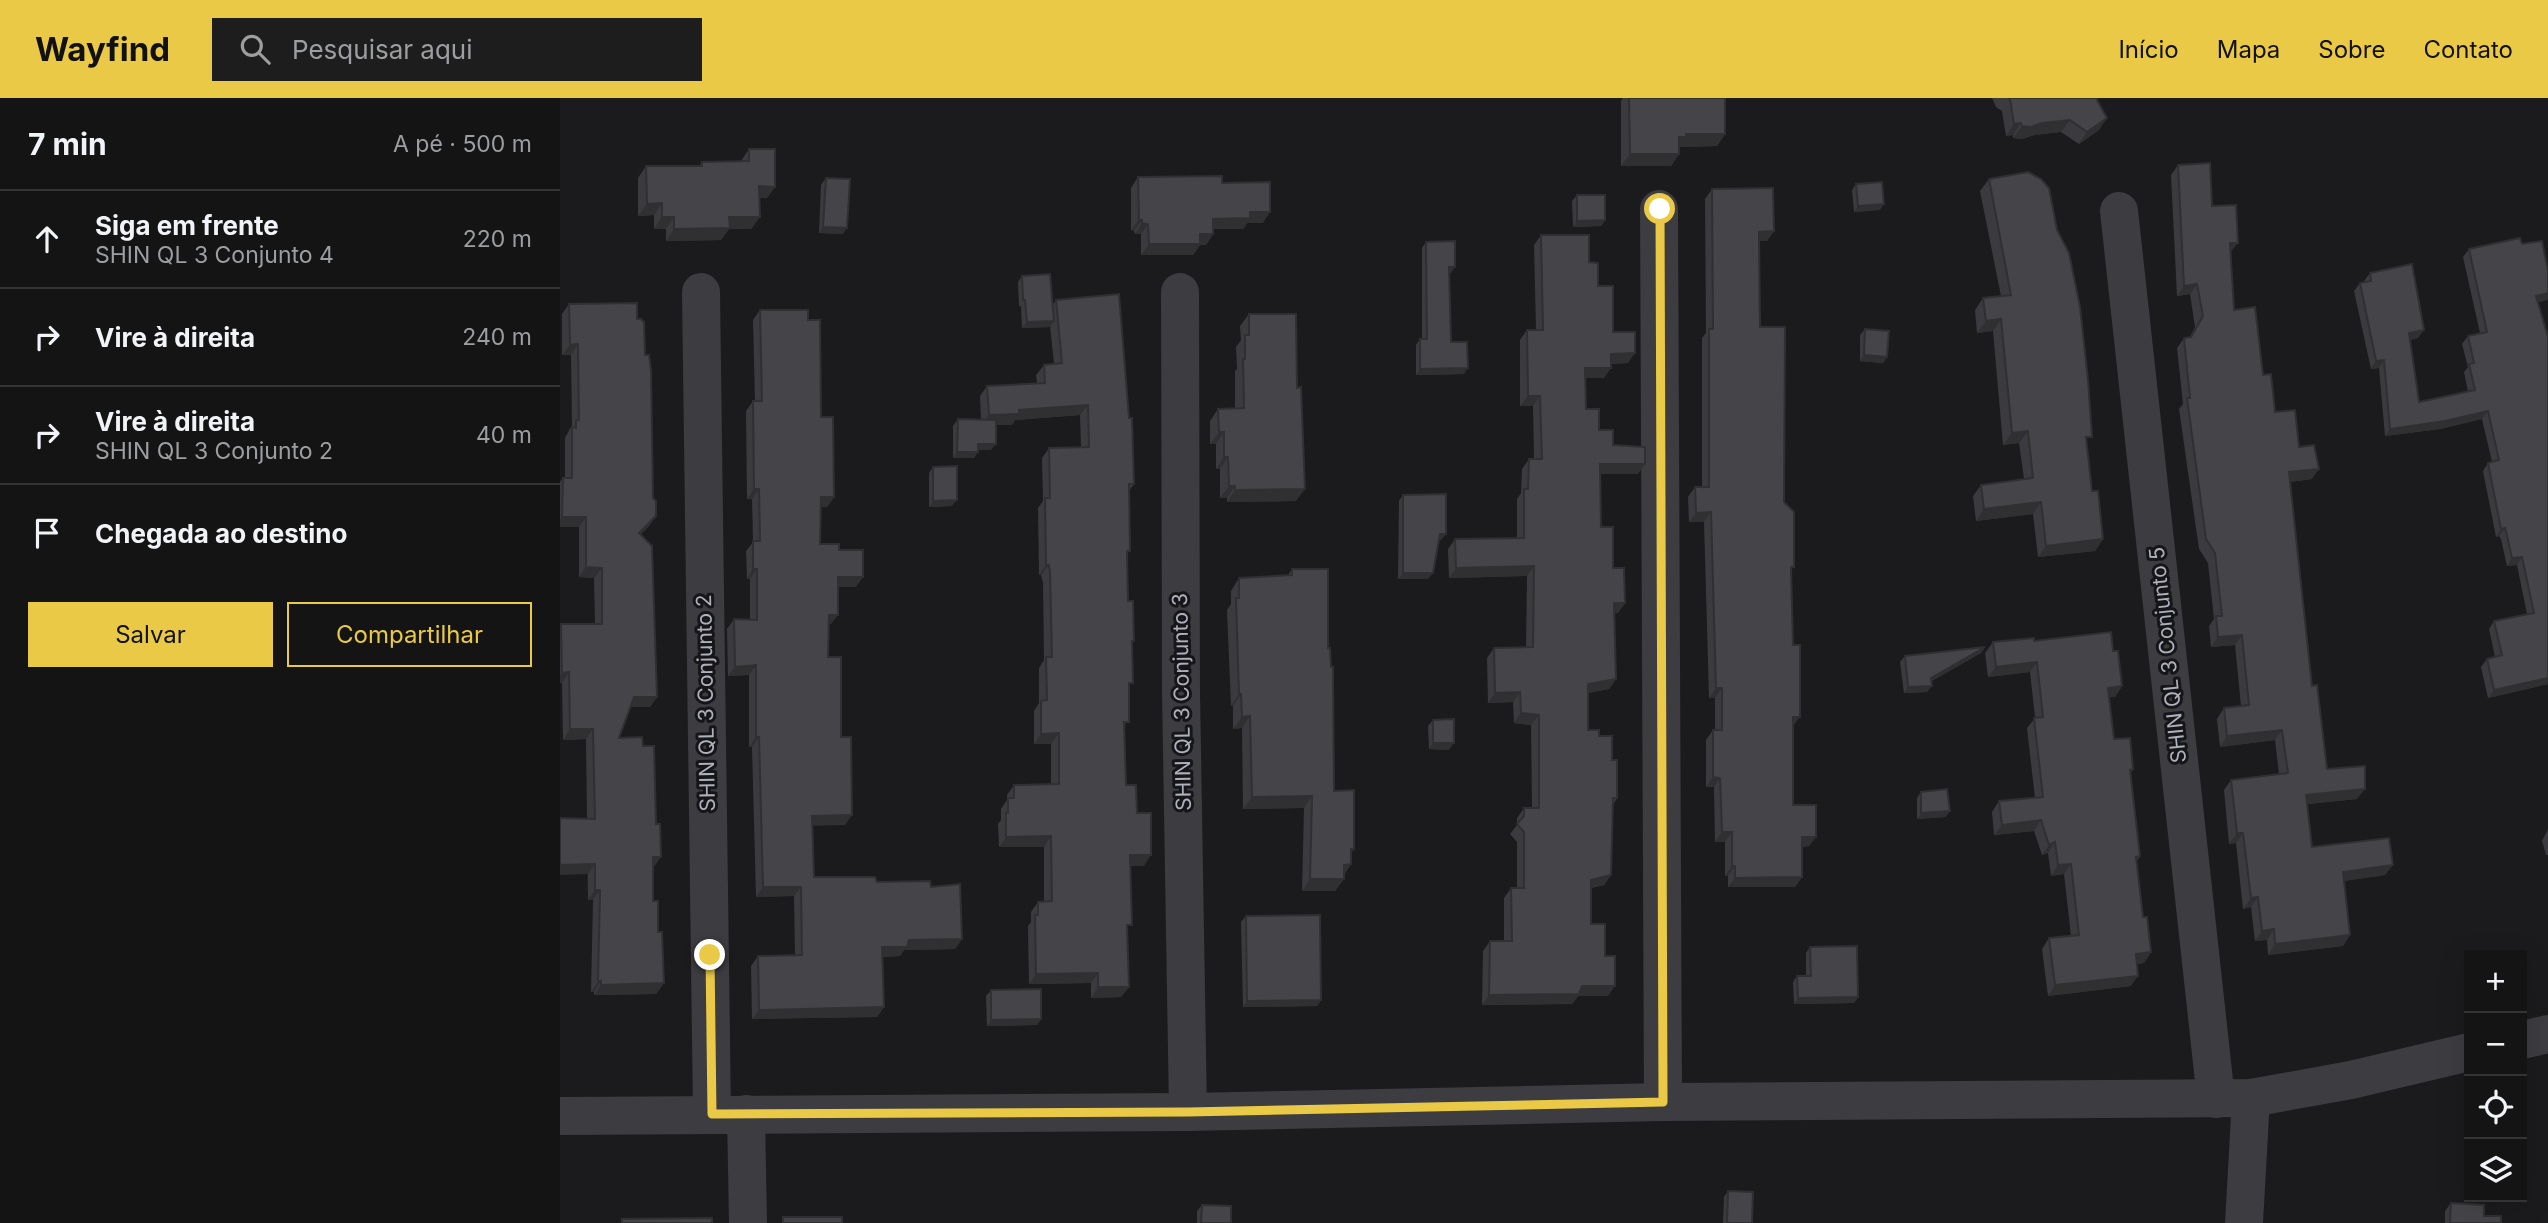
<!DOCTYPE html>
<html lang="pt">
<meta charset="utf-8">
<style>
:root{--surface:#141415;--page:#1d1d1e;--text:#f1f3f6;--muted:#9d9ea0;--line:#333334;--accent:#e9c946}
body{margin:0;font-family:Inter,sans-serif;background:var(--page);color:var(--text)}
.controls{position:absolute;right:21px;bottom:21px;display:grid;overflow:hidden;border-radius:0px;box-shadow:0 7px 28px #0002}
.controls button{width:63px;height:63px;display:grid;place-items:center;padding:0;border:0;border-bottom:2px solid var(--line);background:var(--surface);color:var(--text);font:35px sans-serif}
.stop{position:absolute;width:21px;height:21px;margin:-16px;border:5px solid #e9c946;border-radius:50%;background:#fff}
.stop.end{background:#e9c946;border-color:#fff;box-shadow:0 2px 7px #0008}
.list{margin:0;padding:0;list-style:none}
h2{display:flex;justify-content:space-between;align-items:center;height:91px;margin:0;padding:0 28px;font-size:30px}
h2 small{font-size:23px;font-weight:400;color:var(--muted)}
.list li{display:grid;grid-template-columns:46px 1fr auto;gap:21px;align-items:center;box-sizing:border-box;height:98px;padding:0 28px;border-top:2px solid var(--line)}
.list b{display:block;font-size:26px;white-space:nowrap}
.list p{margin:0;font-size:23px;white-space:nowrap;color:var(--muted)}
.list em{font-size:23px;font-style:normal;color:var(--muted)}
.actions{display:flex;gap:14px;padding:21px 28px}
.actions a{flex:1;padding:16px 0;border:2px solid var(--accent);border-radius:0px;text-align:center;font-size:24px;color:var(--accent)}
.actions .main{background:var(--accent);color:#111}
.icon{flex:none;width:38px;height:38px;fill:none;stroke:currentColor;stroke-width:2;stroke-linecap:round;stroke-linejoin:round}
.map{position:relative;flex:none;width:1988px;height:1125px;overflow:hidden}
header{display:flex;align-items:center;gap:42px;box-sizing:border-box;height:98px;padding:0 35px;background:var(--accent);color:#111}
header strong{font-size:33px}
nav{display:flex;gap:38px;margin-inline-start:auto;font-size:24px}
.search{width:490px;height:63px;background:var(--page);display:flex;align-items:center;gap:18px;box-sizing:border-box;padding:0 24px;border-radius:0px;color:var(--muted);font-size:26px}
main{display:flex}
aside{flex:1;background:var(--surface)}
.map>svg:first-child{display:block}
</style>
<header>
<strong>Wayfind</strong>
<div class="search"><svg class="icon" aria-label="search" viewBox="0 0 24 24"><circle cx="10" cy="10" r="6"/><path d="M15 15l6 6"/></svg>Pesquisar aqui</div>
<nav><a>Início</a><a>Mapa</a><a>Sobre</a><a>Contato</a></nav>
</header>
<main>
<aside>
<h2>7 min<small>A pé · 500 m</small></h2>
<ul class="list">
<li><svg class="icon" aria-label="ahead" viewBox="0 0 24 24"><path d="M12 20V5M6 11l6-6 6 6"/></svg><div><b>Siga em frente</b><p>SHIN QL 3 Conjunto 4</p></div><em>220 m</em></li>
<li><svg class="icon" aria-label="right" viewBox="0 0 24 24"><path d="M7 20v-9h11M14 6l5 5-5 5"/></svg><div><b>Vire à direita</b></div><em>240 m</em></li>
<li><svg class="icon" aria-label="right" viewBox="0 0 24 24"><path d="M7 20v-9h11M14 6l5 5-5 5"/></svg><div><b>Vire à direita</b><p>SHIN QL 3 Conjunto 2</p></div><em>40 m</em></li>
<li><svg class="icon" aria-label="arrive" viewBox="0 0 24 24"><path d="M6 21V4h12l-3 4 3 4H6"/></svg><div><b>Chegada ao destino</b></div></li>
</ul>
<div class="actions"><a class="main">Salvar</a><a>Compartilhar</a></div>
</aside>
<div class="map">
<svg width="1988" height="1125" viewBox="0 0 1988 1125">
<rect width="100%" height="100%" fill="#1b1a1c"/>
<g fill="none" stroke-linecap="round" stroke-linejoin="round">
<g stroke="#3c3c41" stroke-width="38">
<polyline points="1099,111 1103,1004"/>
<polyline points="1559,113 1656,1001"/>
<polyline points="141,194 152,1016"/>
<polyline points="620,194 621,593 628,1014"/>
<polyline points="1962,942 1988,936"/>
<polyline points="186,1016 188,1125"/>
<polyline points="0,1018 628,1014 1103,1004 1691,1000 1791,982 1909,954"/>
<polyline points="1684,1125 1691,1000"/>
</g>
</g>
<g fill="#3b3b3f">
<polygon points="1063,0 1165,0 1165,36 1157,48 1119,49 1119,56 1111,68 1061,68 1061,3"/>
<polygon points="1432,0 1538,0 1537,2 1539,32 1519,46 1501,34 1474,37 1462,41 1453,40 1453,37 1446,38 1442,13 1436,9"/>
<polygon points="189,51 215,89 207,100 199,100 200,119 191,131 169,131 161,142 106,143 106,131 94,131 94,117 78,118 78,80 86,68 139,68 142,64 181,63"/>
<polygon points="1618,67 1652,108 1671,154 1674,212 1703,277 1715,314 1739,349 1752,381 1730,384 1752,588 1767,671 1797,701 1747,706 1752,749 1833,767 1825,777 1784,783 1790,837 1783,848 1708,857 1707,842 1695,843 1691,809 1683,811 1676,745 1669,746 1664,692 1671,682 1719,676 1715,642 1660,649 1657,621 1664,610 1681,608 1675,547 1651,549 1649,528 1654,521 1648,465 1639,451 1619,311 1623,306 1617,250 1624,240 1630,239 1635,229 1630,196 1617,198 1611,77"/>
<polygon points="578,79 703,125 687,125 683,131 653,131 653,136 646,147 640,147 633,157 581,157 581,136 575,136 574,133 571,132 571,90"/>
<polygon points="266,80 283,136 259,135 261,87"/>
<polygon points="1429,81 1527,346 1532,393 1543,441 1535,453 1478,459 1473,416 1416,423 1413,398 1421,387 1464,381 1459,345 1443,347 1433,233 1417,235 1415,212 1423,200 1441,198 1420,93"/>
<polygon points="1296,86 1320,112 1294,114 1292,92"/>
<polygon points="1152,91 1214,133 1207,143 1199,143 1200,229 1224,404 1231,473 1233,707 1256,739 1249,748 1242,749 1242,779 1235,789 1168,789 1168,778 1165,778 1165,744 1155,744 1154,689 1146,689 1146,642 1153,632 1155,632 1155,600 1149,600 1144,424 1129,424 1128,399 1135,389 1142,389 1142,240 1146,235 1145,101"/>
<polygon points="1017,97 1045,122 1041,128 1013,129 1012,103"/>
<polygon points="981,137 1029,164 1038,188 1053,234 1068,265 1051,266 1044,280 1026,280 1026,311 1039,332 1078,376 1040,376 1041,429 1065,505 1058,515 1054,515 1056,581 1049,591 1028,595 1028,632 1039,638 1052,662 1057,700 1053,707 1051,777 1044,787 1031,790 1031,826 1045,858 1048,898 1018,898 1012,906 922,907 923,853 930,843 944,843 944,800 951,790 957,790 957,744 950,736 957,727 957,720 964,710 972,710 971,627 954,625 953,604 928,605 927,560 934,550 966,550 967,478 889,480 888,451 895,441 957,440 957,401 961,395 962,371 969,361 974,361 973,308 960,308 960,242 967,232 976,232 974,147"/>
<polygon points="866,144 891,175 889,175 891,244 904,276 856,277 856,247 860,241 862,241 862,150"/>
<polygon points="1962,146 1988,173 1988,200 1987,202 1978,204 1988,586 1928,600 1921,569 1927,561 1935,559 1929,531 1934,523 1967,516 1957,467 1947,468 1941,441 1939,438 1936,439 1923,373 1928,365 1932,364 1922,321 1880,331 1825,338 1819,270 1811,271 1794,193 1800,185 1804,184 1804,183 1810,175 1858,240 1850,242 1859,304 1908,294 1904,274 1908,269 1902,246 1908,238 1920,235 1903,159 1909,151"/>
<polygon points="462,178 493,207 496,202 574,386 569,393 568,456 568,503 574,543 572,545 565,631 566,687 577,715 584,768 571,768 567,834 569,889 561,899 531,900 531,885 469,886 468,828 471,824 471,814 478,804 484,804 484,749 439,749 438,726 441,722 441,711 447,702 447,697 454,687 491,686 491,646 474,646 474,613 479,605 479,570 484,562 483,485 481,477 479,477 478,410 483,403 482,360 489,350 521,349 520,317 455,322 452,327 436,327 431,352 418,352 414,360 393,360 393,328 398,321 421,322 420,298 427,288 477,285 476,277 484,267 494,266 490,228 490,229 462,230 461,208 459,208 458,184"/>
<polygon points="9,206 77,221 85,257 93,400 96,418 89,428 80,437 97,599 90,609 71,609 59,640 83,648 101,759 93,769 93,803 98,834 104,885 96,896 34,897 34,894 31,894 33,802 28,802 26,641 3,642 2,585 0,585 0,528 1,526 35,526 34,480 19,479 19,429 0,429 0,384 3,380 5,380 5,340 12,327 11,257 2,257 2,216"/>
<polygon points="200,212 248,222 261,319 274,399 267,409 261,409 260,446 279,452 296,489 278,489 271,526 269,526 268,559 281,639 285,727 253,727 254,779 371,789 402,841 395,851 344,852 340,858 323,859 324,909 317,919 192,921 191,868 198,858 235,857 234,798 196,799 192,649 189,649 189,577 168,578 167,531 174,521 190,522 190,481 187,481 186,453 193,444 192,401 187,401 186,313 193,303 195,303 193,222"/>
<polygon points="689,216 736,403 667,404 667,400 660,400 660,371 656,371 656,346 650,346 650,323 658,311 675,310 675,273 677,271 676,249 681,242 680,228"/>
<polygon points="1305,231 1327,259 1323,265 1300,263 1300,237"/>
<polygon points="373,369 392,408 369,409 369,375"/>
<polygon points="843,397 881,442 879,442 868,481 838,481 839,403"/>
<polygon points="732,471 768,550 774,693 794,751 791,755 791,766 784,777 784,781 775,793 742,793 744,710 683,711 682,630 673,631 673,608 671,608 667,512 671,506 671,493 679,480 728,477"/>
<polygon points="1474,543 1553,553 1562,588 1555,599 1549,599 1554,641 1573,671 1571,675 1580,758 1577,763 1583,819 1591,854 1584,865 1577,866 1571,888 1488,898 1482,851 1489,840 1511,838 1504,776 1491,778 1488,755 1482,757 1474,733 1434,737 1432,714 1439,703 1475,700 1467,630 1475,620 1470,574 1428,579 1425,555 1433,544"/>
<polygon points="1425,549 1421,555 1371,583 1367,594 1344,595 1340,564 1345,558"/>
<polygon points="873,622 889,652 869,651 868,628"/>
<polygon points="1361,694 1386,719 1357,721 1357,700"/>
<polygon points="1988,731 1988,757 1986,757 1982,743"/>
<polygon points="686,818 761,902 757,908 683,909 681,824"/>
<polygon points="1250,849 1298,899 1294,905 1234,906 1233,884 1237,878 1246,878 1246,855"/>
<polygon points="431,892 481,921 477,927 427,928 426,898"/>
<polygon points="1168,1093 1192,1125 1163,1125 1164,1099"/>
<polygon points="1891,1105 1924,1118 1941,1125 1885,1125 1885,1113"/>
<polygon points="642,1107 671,1125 637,1125 637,1113"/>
</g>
<g fill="#303033">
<polygon points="1547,20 1539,32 1519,46 1527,34"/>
<polygon points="1510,22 1501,34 1474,37 1462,41 1453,40 1462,28"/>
<polygon points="1461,25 1453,37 1446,38 1454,26"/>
<polygon points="1126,36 1165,36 1157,48 1119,49 1119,39"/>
<polygon points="1070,56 1119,56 1111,68 1061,68"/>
<polygon points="199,88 215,89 207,100 191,100"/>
<polygon points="102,105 94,117 78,118 87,106"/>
<polygon points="1324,106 1320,112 1294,114 1298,108"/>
<polygon points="690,114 710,114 703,125 687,125 683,131 646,131 653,121"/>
<polygon points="102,119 114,119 106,131 94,131"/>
<polygon points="169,119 200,119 191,131 169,131 161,142 106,143 114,131"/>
<polygon points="579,122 582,122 574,133 571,132"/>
<polygon points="1045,122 1041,128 1013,129 1017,123"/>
<polygon points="582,125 588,126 581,136 575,136"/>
<polygon points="263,129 287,130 283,136 259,135"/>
<polygon points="1214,133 1207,143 1192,143 1199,134"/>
<polygon points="640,136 653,136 646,147 640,147 633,157 581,157 589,146"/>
<polygon points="1670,145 1678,145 1670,155"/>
<polygon points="889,169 895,169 891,175 885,175"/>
<polygon points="1637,186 1630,196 1617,198 1624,188"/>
<polygon points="1988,195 1988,200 1987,202 1970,206 1976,198"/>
<polygon points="1441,221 1433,233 1417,235 1426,223"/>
<polygon points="494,223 490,229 462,230 467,224"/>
<polygon points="1864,232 1858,240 1844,243 1849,235"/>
<polygon points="18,246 11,257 2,257 10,247"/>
<polygon points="1075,255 1068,265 1044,266 1051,256"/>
<polygon points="1304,257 1327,259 1323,265 1300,263"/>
<polygon points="1824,262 1819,270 1811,271 1816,263"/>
<polygon points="908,270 904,276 856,277 860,271"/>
<polygon points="1025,270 1051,270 1044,280 1018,280"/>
<polygon points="968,298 980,298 973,308 960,308"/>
<polygon points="528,307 520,317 455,322 452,327 421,327 429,317 459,312"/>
<polygon points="1928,313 1922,321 1880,331 1825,338 1830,331"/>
<polygon points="1468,333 1459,345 1443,347 1452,335"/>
<polygon points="659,334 664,334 656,346 650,346"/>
<polygon points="418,346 436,346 431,352 414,352"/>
<polygon points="397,354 418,354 414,360 393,360"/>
<polygon points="664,359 668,359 660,371 656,371"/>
<polygon points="1040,366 1085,366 1078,376 1033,376"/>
<polygon points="1759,371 1752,381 1721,385 1729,374"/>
<polygon points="669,388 675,388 667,400 660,400"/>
<polygon points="194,391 199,391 192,401 187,401"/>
<polygon points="745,391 736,403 667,404 675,392"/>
<polygon points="261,399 274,399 267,409 254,409"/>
<polygon points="397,402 392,408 369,409 373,403"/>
<polygon points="1481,404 1473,416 1416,423 1424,411"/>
<polygon points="1151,414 1144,424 1129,424 1136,415"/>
<polygon points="96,418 89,428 71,446 79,435"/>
<polygon points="2,419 26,419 19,429 0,429 0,422"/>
<polygon points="1945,430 1939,438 1936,439 1941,431"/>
<polygon points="880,436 886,436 881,442 875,442"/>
<polygon points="1543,441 1535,453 1478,459 1486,448"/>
<polygon points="1962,459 1957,467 1947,468 1952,460"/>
<polygon points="486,467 489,467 481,477 479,477"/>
<polygon points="974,468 967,478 889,480 896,470"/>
<polygon points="26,469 42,470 34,480 19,479"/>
<polygon points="193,471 197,471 190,481 187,481"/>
<polygon points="843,475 873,475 868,481 838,481"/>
<polygon points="278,479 303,479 296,489 271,489"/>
<polygon points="1054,505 1065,505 1058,515 1047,515"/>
<polygon points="269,517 278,517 271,526 262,526"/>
<polygon points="1682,537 1675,547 1651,549 1658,539"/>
<polygon points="1425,549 1421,555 1367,586 1371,580"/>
<polygon points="1477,564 1470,574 1428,579 1436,569"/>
<polygon points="196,567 189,577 168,578 175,569"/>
<polygon points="9,574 2,585 0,585 0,577 2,575"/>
<polygon points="1988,580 1988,586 1928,600 1934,592"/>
<polygon points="1056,581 1049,591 1021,596 1028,586"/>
<polygon points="1372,588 1367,594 1344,595 1348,589"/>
<polygon points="1562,588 1555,599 1541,600 1548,590"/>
<polygon points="1156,590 1162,590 1155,600 1149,600"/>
<polygon points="960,594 953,604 928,605 935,595"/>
<polygon points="679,596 681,596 673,608 671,608"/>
<polygon points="74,599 97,599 90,609 67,609"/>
<polygon points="961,615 979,617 971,627 954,625"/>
<polygon points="690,618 682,630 673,631 682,619"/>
<polygon points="1233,619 1240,619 1233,628"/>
<polygon points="10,631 33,631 26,641 3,642"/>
<polygon points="1722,632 1715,642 1660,649 1667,638"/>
<polygon points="499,635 491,646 474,646 481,636"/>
<polygon points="196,639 199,639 192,649 189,649"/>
<polygon points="873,645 894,645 889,652 869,651"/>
<polygon points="1153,679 1160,680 1154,689 1146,689"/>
<polygon points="1805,691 1797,701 1739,707 1746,697"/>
<polygon points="752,698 744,710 683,711 692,699"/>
<polygon points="1390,713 1386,719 1357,721 1361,715"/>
<polygon points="292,717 285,727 246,728 252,718"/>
<polygon points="1481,722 1474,733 1434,737 1442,727"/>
<polygon points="1162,734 1172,734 1165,744 1155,744"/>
<polygon points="1677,735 1683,735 1676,745 1669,746"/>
<polygon points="491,738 484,749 439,749 446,739"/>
<polygon points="1242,739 1256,739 1249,748 1235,749"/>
<polygon points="1495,744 1488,755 1482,757 1489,747"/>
<polygon points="570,757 591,757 584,768 563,768"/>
<polygon points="93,759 101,759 94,769 86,769"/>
<polygon points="35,766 28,776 0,777 0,767"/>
<polygon points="791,766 783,778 784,767"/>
<polygon points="1511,766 1504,776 1491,778 1498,767"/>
<polygon points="1833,767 1825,777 1776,784 1783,774"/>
<polygon points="1172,768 1175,768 1168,778 1165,778"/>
<polygon points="1051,777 1044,787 1024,792 1031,782"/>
<polygon points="1242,779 1235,789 1168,789 1175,780"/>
<polygon points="750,781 784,781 775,793 742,793"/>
<polygon points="203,789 241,789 234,798 196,799"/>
<polygon points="35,792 40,792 33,802 28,802"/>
<polygon points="1698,799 1691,809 1683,811 1691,800"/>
<polygon points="1714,831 1707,842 1695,843 1702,833"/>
<polygon points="1790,837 1783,848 1708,857 1715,846"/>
<polygon points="402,841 395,851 344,852 340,858 316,859 322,849 349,842"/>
<polygon points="1591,854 1584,865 1569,867 1576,856"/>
<polygon points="538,875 531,885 469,886 476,876"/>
<polygon points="1578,878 1571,888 1488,898 1495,887"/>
<polygon points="41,883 34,894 31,894 38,884"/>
<polygon points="104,885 96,896 34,897 41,887"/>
<polygon points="1022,888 1055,888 1048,898 1018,898 1012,906 922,907 929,897"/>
<polygon points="538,889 569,889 561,899 531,900"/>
<polygon points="1298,899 1294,905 1234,906 1238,900"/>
<polygon points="761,902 757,908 683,909 687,903"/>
<polygon points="324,909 317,919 192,921 199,912"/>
<polygon points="481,921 477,927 427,928 431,922"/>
</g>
<g fill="#454549" stroke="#303033" stroke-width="2">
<polygon points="1069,0 1165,0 1165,36 1126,36 1126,39 1119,39 1119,56 1070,56"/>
<polygon points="1449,0 1538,0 1537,2 1547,20 1527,34 1510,22 1482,25 1471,29 1462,28 1461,25 1454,26 1450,1"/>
<polygon points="189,51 215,51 215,89 199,88 200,119 169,119 170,130 114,131 114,119 102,119 102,105 87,106 86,68 142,68 142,64 189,63"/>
<polygon points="1650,65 1652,108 1676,107 1678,145 1670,145 1674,212 1695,209 1703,277 1711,276 1715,314 1735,312 1739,349 1754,347 1759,371 1729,374 1752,588 1757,587 1767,671 1805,668 1805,691 1746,697 1752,749 1829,740 1833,767 1783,774 1790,837 1715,846 1714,831 1702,833 1698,799 1691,800 1683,735 1677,735 1671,682 1728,675 1722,632 1667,638 1664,610 1689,607 1682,537 1658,539 1656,518 1662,518 1655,455 1646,441 1627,300 1630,300 1624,240 1631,239 1643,218 1637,186 1624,188 1618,67"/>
<polygon points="1468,74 1481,81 1489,90 1497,132 1509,155 1520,209 1528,282 1532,339 1526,339 1532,393 1538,393 1543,441 1486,448 1481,404 1424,411 1421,387 1473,380 1468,333 1452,335 1441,221 1426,223 1423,200 1451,197 1429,81"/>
<polygon points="662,78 662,85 710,84 710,114 690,114 690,120 653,121 653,136 640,136 640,146 589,146 588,126 582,125 582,122 579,122 578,79"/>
<polygon points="266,80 290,81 287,130 263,129"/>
<polygon points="1322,84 1324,106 1298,108 1296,86"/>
<polygon points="1213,90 1214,133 1199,134 1200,229 1225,229 1224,404 1234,414 1234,469 1231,469 1233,547 1240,547 1240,619 1233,619 1233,707 1256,707 1256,739 1242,739 1242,779 1175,780 1175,768 1172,768 1172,734 1162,734 1160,680 1153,679 1153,632 1162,632 1162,590 1156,590 1151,414 1136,415 1135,389 1149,389 1149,231 1153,231 1152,91"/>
<polygon points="1017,97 1045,97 1045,122 1017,123"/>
<polygon points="981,137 1029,137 1029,164 1038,165 1038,188 1053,188 1053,234 1075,234 1075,255 1051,256 1051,270 1025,270 1026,311 1039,311 1039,332 1053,332 1053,347 1085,349 1085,366 1040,366 1041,429 1053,429 1053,470 1064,470 1065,505 1054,505 1056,581 1028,586 1028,632 1039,632 1039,638 1052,638 1052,662 1057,662 1057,700 1053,700 1051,777 1031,782 1031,826 1045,826 1045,858 1055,858 1055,888 1022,888 1019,896 929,897 930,843 952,843 951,790 964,790 964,734 957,726 964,718 964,710 979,710 979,617 961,615 960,594 935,595 934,550 973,549 974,468 896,470 895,441 964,440 964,391 968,391 969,361 982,361 980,298 968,298 967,232 983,232"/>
<polygon points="1960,140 1962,146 1982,143 1988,173 1988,195 1976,198 1988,239 1988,580 1934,592 1927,561 1942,557 1934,523 1974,515 1962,459 1952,460 1946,433 1945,430 1941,431 1928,365 1939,362 1928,313 1885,323 1830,331 1824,262 1816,263 1800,185 1811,183 1810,175 1852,166 1864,232 1849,235 1859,304 1915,292 1909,266 1914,265 1908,238 1927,234 1909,151"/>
<polygon points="895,143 895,169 889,169 891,244 907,244 908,270 860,271 860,241 867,241 866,144"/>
<polygon points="490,176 494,223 467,224 465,202 463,202 462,178"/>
<polygon points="559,196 569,320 572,320 574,386 569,386 570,453 567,453 568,503 573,503 574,543 572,543 573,585 569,585 569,624 564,624 566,687 576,687 577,715 591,715 591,757 570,757 572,827 567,827 569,889 538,889 538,875 476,876 475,817 478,817 478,804 492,803 491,738 446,739 446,715 448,715 448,700 454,700 454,687 499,686 499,635 481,636 481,603 487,602 486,559 492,559 490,474 489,467 486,467 485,400 490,400 489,350 529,349 528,307 459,312 459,316 429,317 427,288 485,285 484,267 502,265 496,202"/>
<polygon points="77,205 77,221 81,221 84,224 85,257 89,257 91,273 93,400 96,403 96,418 79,435 92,448 97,599 74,599 59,640 82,639 83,648 94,648 96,726 100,726 101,759 93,759 93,803 98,803 98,834 102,834 104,885 41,887 41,883 38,884 40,792 35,792 35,766 0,767 0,720 35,721 33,631 10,631 9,574 2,575 1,526 42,526 42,470 26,469 26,419 2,419 3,380 12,380 12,329 16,330 16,322 19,322 18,246 10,247 9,206"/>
<polygon points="200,212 248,212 248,222 260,222 261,319 273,319 274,399 261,399 260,446 279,446 279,452 303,452 303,479 278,479 278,517 269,517 268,559 281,559 281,639 291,639 292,717 252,718 254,779 315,779 317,784 370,783 371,789 400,786 402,841 349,842 347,849 322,849 324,909 199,912 198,858 242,857 241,789 203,789 199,639 196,639 196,567 175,569 174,521 197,522 197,471 193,471 193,443 200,443 199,391 194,391 193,303 202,303"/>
<polygon points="689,216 736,216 737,290 741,289 745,391 675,392 675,388 669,388 668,359 664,359 664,334 659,334 658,311 684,310 683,261 685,261 685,237 689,237"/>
<polygon points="1305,231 1329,233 1327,259 1304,257"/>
<polygon points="398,321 436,322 436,346 418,346 418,354 397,354"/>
<polygon points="397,368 397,402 373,403 373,369"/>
<polygon points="886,396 886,436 880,436 873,475 843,475 843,397"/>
<polygon points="732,471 768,471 768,550 770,550 771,569 773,569 774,693 794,692 794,751 791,751 791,766 784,767 784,781 750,781 752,698 692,699 690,618 682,619 681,596 679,596 676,500 679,500 679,480 732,477"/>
<polygon points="1551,534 1553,553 1558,553 1562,588 1548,590 1554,641 1570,640 1573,671 1570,672 1580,758 1576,759 1583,819 1587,819 1591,854 1576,856 1578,878 1495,887 1489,840 1519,837 1511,766 1498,767 1495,744 1489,747 1481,722 1442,727 1439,703 1483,699 1474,620 1483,619 1477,564 1436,569 1433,544 1474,540 1474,543"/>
<polygon points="1425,549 1371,580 1372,588 1348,589 1345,558"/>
<polygon points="894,621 894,645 873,645 873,622"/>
<polygon points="1387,691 1390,713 1361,715 1361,694"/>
<polygon points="760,817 761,902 687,903 686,818"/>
<polygon points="1297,848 1298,899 1238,900 1237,878 1251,878 1250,849"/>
<polygon points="481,891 481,921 431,922 431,892"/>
<polygon points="1168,1093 1193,1094 1192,1125 1167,1125"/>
<polygon points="1891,1105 1924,1107 1924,1118 1941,1118 1941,1125 1890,1125"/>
<polygon points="642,1107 671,1108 671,1125 641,1125"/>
<rect x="223" y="1119" width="59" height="6"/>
<polygon points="152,1120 152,1125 62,1125 62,1121"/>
</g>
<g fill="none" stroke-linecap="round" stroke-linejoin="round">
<polyline stroke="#e9c946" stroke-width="9" points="150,857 152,1016 628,1014 1103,1004 1100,111"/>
</g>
<g text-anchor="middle" stroke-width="6" stroke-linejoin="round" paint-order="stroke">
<g font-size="21" fill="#aeb0bb" stroke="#161518">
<text transform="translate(1608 557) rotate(-96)" y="7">SHIN QL 3 Conjunto 5</text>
<text transform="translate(622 604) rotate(-91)" y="7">SHIN QL 3 Conjunto 3</text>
<text transform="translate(146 605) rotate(-91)" y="7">SHIN QL 3 Conjunto 2</text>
</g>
</g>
</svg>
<div class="controls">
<button>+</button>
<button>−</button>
<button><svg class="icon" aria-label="locate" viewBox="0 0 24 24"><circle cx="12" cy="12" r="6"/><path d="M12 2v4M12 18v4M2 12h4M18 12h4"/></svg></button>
<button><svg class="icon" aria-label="layers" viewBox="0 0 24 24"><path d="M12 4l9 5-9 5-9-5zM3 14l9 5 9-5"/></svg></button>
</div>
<div class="stop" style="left:1100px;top:111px"></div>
<div class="stop end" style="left:150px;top:857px"></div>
</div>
</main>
